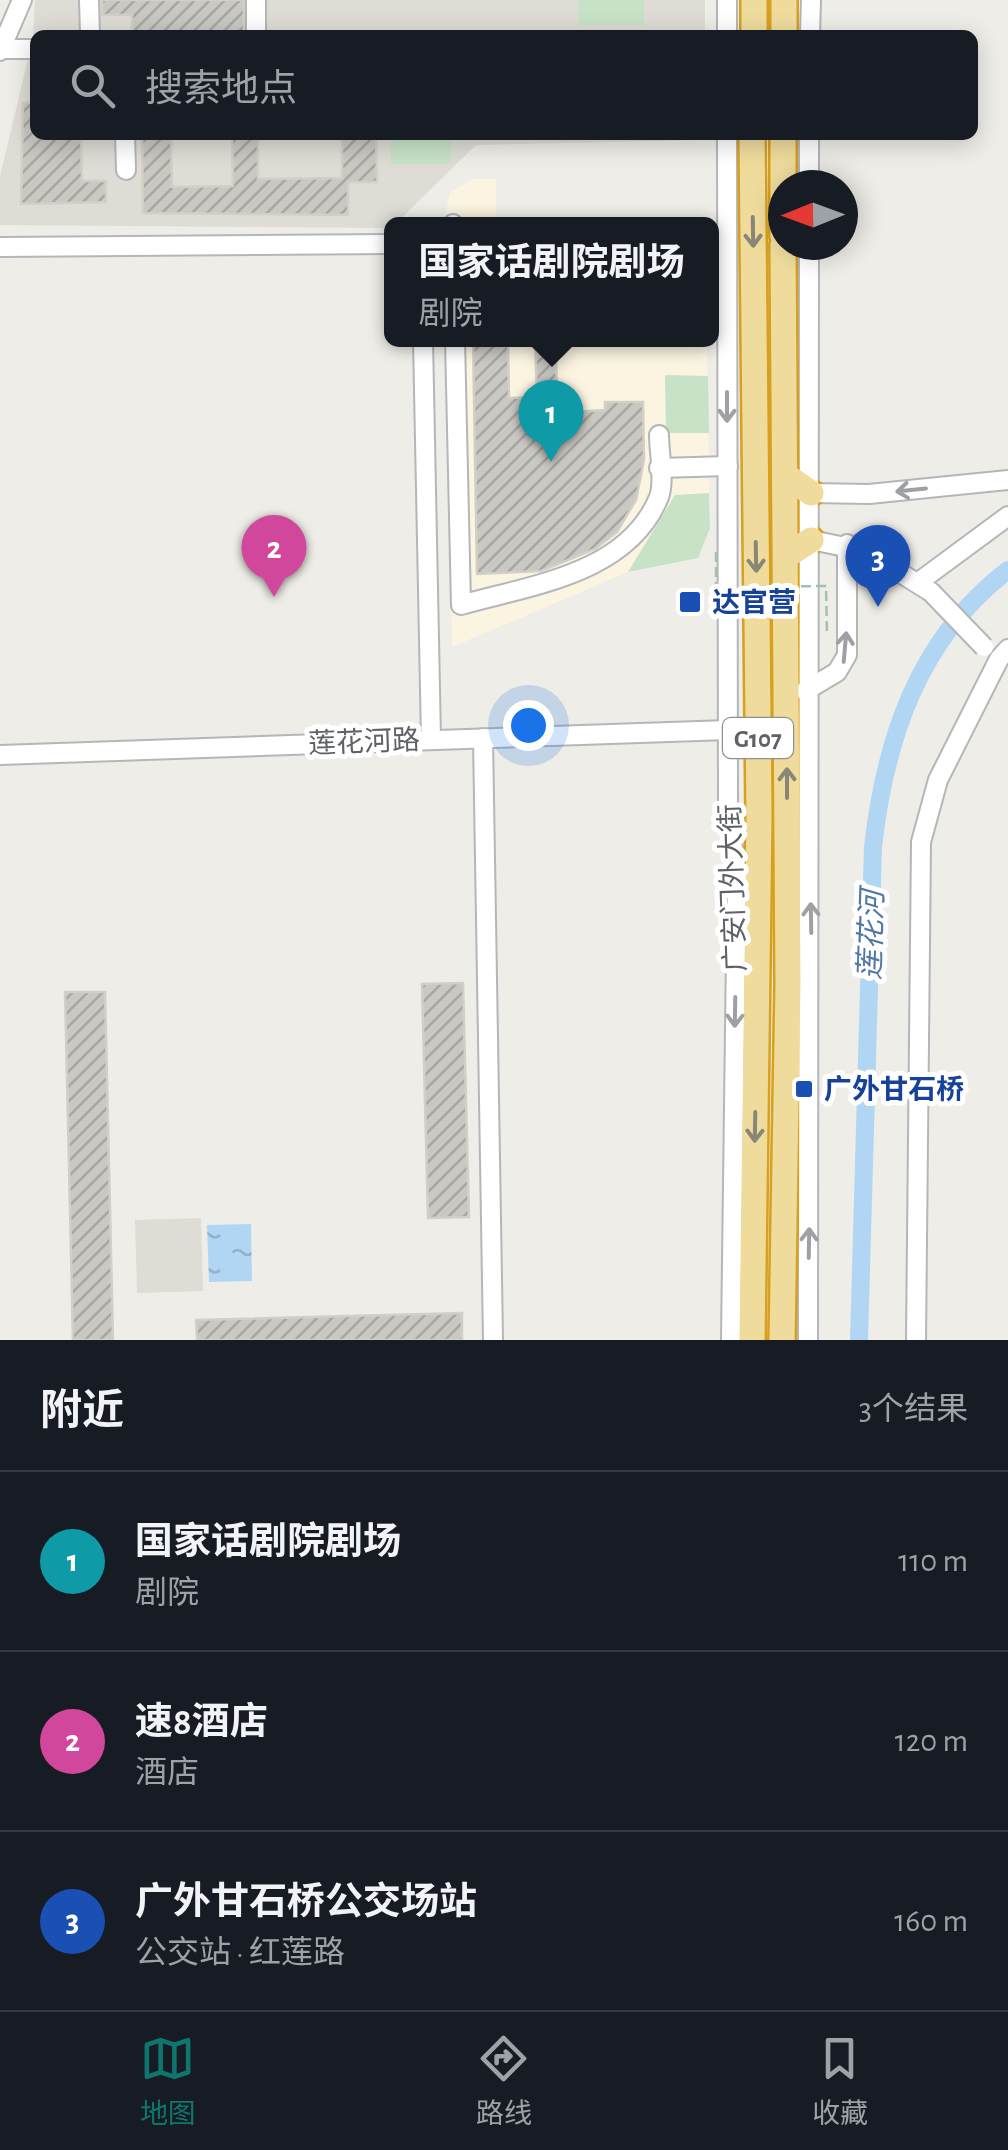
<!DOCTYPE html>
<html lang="zh">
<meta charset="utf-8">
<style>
:root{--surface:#171b24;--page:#242831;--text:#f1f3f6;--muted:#9ea1a6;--line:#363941;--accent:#0f766e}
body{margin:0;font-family:"Alegreya Sans","Noto Sans SC",sans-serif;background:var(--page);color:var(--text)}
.compass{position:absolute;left:768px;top:170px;width:90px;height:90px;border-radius:50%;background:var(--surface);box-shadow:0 5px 25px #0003;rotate:269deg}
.you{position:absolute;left:528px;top:725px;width:35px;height:35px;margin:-25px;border:8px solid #fff;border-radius:50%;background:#1a73e8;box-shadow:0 0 0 15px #1a73e833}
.badge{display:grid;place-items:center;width:65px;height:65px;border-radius:50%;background:var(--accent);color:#fff;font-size:32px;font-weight:700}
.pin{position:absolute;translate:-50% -82px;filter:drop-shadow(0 2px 5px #0008)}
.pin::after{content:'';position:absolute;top:52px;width:35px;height:30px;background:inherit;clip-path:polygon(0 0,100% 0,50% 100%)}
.popup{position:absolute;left:384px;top:217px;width:335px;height:130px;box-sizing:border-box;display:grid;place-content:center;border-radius:15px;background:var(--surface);filter:drop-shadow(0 2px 8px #0005);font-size:32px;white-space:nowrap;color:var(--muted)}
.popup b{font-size:38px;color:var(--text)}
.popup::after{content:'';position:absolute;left:50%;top:100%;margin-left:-20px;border:20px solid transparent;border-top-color:var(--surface)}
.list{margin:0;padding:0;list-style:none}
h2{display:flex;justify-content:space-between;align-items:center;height:130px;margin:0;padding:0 40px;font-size:42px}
h2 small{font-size:32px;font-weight:400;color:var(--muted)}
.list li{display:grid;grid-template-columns:65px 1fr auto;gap:30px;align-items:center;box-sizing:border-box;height:180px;padding:0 40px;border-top:2px solid var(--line)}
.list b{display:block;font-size:38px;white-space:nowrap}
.list p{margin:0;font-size:32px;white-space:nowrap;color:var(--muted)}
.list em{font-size:32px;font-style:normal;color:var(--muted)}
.icon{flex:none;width:55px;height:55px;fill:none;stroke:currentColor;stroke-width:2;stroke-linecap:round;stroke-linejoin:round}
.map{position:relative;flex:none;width:1008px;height:1340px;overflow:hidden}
.search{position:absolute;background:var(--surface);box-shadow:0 5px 25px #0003;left:30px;right:30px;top:30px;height:110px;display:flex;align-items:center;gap:25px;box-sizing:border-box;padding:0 35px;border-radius:15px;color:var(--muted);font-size:38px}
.sheet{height:670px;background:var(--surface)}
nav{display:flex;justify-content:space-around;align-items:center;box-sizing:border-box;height:140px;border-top:2px solid var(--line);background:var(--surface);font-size:28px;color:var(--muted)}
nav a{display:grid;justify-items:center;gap:5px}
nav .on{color:var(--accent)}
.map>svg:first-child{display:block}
</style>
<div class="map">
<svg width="1008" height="1340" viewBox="0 0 1008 1340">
<defs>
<pattern id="water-ripples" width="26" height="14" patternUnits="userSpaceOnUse" patternTransform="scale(2.5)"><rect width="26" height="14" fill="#b1d6f4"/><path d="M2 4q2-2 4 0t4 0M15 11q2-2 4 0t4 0" fill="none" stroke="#93b1c9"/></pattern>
<pattern id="building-hatch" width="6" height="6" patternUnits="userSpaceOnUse" patternTransform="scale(2.5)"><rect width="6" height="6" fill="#cac8c3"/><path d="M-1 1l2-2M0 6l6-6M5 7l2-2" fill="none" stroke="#a7a6a2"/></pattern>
</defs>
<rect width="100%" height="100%" fill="#eeede7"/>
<g fill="#faf4e0">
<polygon points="472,179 496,179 496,224 443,225 450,193"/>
<polygon points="446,340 707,340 710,528 698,558 628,572 452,647"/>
</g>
<g fill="#dedcd5">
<polygon points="35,0 705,0 705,35 35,35 35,135 703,135 703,140 476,145 391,228 0,225 0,176 33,38"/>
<polygon points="201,1218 203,1291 137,1293 135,1220"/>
</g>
<g fill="#c7e2c7">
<rect x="578" y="0" width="66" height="25"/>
<rect x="391" y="135" width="60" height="29"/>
<polygon points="665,375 708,376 709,433 666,433"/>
<polygon points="709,493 710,528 698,558 628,572 675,495"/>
</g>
<polygon fill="url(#water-ripples)" points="251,1224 252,1281 209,1282 207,1225"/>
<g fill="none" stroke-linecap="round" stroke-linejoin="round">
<path stroke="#b1d6f4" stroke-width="18" d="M859,1340L873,847C885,740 918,639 1008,570"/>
</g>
<g fill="url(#building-hatch)" stroke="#d2cfc6" stroke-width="2.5">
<polygon points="102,0 244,0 244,35 132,34 132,15 102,15"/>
<polygon points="35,102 35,135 81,135 82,181 106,181 106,202 21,204 23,103"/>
<polygon points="142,135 171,135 172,187 233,186 232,135 258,135 258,179 342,178 342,135 376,135 377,182 348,182 348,215 143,213"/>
<polygon points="473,340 508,340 509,398 537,397 535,340 556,340 557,413 605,410 605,402 643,402 644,460 636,500 617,532 595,549 541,571 477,574"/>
<polygon points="463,983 469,1217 428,1218 422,984"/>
<polygon points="65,992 105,992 113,1340 73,1340"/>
<polygon points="462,1313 462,1340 197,1340 196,1320"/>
</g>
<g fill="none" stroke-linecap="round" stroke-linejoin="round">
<g stroke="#b4b6b9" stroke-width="22">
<g id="minor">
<polyline points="89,0 90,35"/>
<polyline points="256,0 256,35"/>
<polyline points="727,35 727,0"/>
<polyline points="810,35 811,0"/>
<polyline points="0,49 35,49"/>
<polyline points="0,51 22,0"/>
<polyline points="125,135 126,170"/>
<polyline points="727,135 728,815 737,875 731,1340"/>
<polyline points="809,185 809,135"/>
<polyline points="453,224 453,225"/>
<polyline points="0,247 391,244"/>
<polyline points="423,340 431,739"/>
<path d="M455,340L461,605C531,585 628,574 659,497C665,481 659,452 659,435"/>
<polyline points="659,468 728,466"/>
<polyline points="811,493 869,494 1008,480"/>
<polyline points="811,540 865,551 931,592"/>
<polyline points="920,581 1008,516"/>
<polyline points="805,691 837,672 847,655 847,544"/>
<polyline points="483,738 493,1340"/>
<polyline points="0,755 728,730"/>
<polyline points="808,1340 809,245"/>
<polyline points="916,1340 921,842 938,780 999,659 1008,649"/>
</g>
</g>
<g stroke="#d7a01e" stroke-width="30">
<g id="highway">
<polyline points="754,35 754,0"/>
<polyline points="784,35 784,0"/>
<polyline points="752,135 759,816 752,1340"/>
<polyline points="783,135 783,236"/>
<polyline points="785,475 811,493"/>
<polyline points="786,556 811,540"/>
<polyline points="782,1340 788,984 783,245"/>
</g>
</g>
<use href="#minor" stroke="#fff" stroke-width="18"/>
<use href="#highway" stroke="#efdc9d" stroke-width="25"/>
<g stroke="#b4b6b9" stroke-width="22" stroke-linecap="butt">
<polyline id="minor-bridge" points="931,592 984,647"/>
</g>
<polyline stroke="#a1c2ab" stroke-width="2.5" stroke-dasharray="10 5" stroke-linecap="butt" points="716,552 716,587 826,586 827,635"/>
<use href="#minor-bridge" stroke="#fff" stroke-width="18"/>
</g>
<defs><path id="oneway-shaft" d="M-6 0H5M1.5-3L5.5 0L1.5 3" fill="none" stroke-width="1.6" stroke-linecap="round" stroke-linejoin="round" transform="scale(2.5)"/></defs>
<g stroke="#8a8676">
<use href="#oneway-shaft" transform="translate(753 232) rotate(89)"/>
<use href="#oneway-shaft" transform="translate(756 557) rotate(89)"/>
<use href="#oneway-shaft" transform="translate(787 783) rotate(-90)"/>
<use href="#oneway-shaft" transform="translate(755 1127) rotate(91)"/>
</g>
<g stroke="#9ea0a3">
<use href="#oneway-shaft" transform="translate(727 407) rotate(90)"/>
<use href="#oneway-shaft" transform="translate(911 490) rotate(174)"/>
<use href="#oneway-shaft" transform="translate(845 647) rotate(-85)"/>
<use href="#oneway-shaft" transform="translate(811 918) rotate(-91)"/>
<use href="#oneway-shaft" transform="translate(735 1012) rotate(91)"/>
<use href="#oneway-shaft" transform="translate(809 1243) rotate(-89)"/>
</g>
<g fill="#1a4fb4" stroke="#fff" stroke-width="4">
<rect x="678" y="590" width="24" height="24" rx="5"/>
<rect x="794" y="1079" width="20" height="20" rx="5"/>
</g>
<g text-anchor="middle" stroke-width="10" stroke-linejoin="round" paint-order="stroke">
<rect fill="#fff" stroke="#8e9093" stroke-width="2.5" x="723" y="718" width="70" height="40" rx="8"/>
<g font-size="25" font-weight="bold" fill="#5e6165">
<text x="758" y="747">G107</text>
</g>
<g font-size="28" font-weight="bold" fill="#164399" stroke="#fff" text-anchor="start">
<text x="712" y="612">达官营</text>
<text x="824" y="1099">广外甘石桥</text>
</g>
<g font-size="28" fill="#5e6165" stroke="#fff">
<text transform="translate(364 741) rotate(-2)" y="10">莲花河路</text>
<text transform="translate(732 888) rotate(-92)" y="10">广安门外大街</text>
</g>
<g font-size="30" font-style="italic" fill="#4f78a5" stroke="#fff">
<text transform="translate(871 935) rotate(-88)" y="10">莲花河</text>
</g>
</g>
</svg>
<svg class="compass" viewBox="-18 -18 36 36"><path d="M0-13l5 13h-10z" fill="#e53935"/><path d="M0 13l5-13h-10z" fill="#9ea1a6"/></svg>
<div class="you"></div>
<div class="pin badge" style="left:551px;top:462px;background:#0f9aa8">1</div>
<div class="popup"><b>国家话剧院剧场</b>剧院</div>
<div class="pin badge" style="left:274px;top:597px;background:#d1479c">2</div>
<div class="pin badge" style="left:878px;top:607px;background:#1a4fb4">3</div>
<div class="search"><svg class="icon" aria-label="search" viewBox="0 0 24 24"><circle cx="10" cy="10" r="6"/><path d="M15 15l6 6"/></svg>搜索地点</div>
</div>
<section class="sheet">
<h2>附近<small>3个结果</small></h2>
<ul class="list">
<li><span class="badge" style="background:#0f9aa8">1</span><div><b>国家话剧院剧场</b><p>剧院</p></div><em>110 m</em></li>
<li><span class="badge" style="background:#d1479c">2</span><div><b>速8酒店</b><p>酒店</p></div><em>120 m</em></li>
<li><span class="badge" style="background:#1a4fb4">3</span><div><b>广外甘石桥公交场站</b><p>公交站 · 红莲路</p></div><em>160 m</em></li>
</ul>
</section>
<nav>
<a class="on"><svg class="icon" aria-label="map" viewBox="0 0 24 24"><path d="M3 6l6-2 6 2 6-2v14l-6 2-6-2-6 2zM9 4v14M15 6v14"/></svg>地图</a>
<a><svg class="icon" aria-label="directions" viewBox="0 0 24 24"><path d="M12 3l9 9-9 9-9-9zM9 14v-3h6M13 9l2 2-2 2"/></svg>路线</a>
<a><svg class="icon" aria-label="saved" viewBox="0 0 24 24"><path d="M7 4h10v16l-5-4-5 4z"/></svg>收藏</a>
</nav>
